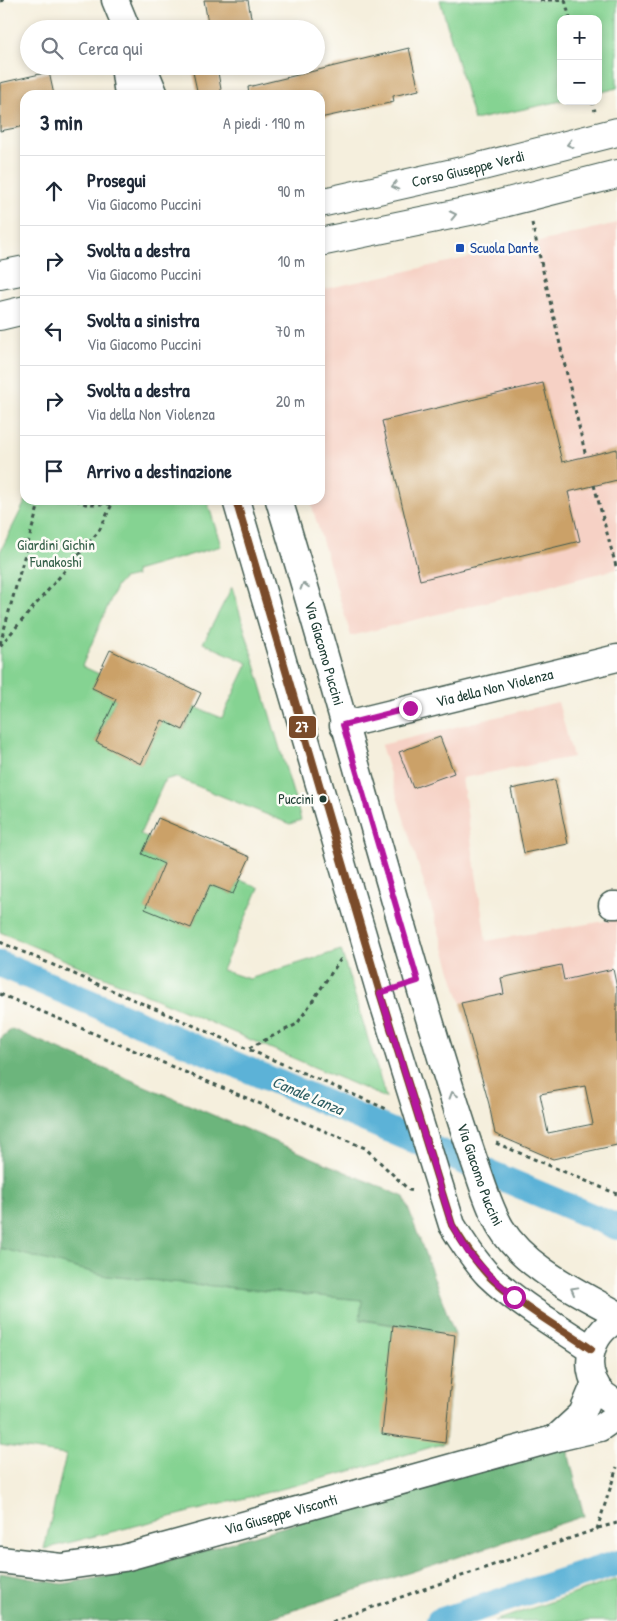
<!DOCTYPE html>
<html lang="it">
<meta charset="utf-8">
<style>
:root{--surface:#fff;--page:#f6f6f7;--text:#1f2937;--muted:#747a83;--line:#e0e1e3}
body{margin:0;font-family:"Patrick Hand",sans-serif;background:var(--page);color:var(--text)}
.controls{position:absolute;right:15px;top:15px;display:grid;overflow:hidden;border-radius:10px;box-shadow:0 2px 8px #0003}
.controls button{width:45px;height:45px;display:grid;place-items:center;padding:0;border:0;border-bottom:1px solid var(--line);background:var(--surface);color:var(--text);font:25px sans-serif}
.stop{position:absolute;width:15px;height:15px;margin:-11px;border:4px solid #b5179e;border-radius:50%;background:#fff}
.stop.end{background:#b5179e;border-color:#fff;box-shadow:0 1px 5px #0008}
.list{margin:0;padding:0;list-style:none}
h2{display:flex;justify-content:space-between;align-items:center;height:65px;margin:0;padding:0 20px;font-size:21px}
h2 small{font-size:16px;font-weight:400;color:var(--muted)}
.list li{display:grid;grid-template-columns:32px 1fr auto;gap:15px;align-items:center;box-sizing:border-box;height:70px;padding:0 20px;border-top:1px solid var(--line)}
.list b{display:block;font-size:19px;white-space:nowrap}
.list p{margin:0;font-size:16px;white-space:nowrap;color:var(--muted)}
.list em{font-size:16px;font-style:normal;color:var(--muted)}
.icon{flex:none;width:28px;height:28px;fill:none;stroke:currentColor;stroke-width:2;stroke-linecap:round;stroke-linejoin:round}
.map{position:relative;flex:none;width:617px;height:1621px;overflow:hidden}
.search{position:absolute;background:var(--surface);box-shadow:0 2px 8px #0003;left:20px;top:20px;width:305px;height:55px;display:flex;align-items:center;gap:12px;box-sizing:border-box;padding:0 18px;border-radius:28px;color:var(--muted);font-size:19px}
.panel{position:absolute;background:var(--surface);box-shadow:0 2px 8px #0003;left:20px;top:90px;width:305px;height:415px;border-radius:15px}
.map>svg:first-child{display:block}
</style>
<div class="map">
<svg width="617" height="1621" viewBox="0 0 617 1621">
<rect width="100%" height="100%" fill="#fdfcf7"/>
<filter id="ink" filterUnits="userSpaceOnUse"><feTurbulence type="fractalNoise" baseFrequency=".02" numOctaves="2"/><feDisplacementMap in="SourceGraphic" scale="10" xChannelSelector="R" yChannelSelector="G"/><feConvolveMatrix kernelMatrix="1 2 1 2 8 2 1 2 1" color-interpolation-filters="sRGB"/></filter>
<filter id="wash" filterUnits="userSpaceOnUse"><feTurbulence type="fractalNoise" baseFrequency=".0096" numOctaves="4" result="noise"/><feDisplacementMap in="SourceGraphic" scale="20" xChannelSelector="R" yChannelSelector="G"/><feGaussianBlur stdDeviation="1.12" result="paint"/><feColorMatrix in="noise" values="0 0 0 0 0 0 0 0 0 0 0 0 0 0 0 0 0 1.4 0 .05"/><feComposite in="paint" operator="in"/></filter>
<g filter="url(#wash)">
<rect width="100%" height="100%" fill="#f5efdd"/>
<g fill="#f6d1c5">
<polygon points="617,223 617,569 351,636 310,500 320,500 320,290 535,243"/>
<polygon points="558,702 573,757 462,778 486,941 617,919 617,1079 489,1104 461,1003 381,745"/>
</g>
<g fill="#85d392" stroke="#528863">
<polygon points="440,0 617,0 617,88 598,93 598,19 561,19 561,101 474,120"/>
<polygon points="26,500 207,500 221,546 135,571 136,576 123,579 116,587 82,666 99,674 92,688 116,699 96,741 141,764 162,720 183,730 195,707 222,718 248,663 203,643 232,587 301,820 290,824 175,777 165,780 140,834 149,838 142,854 164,864 145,909 191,928 210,885 233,894 240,880 259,888 222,970 249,979 341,950 386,1098 0,932 0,552"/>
<polygon points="0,1248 107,1276 362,1300 361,1320 455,1335 445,1443 344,1473 44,1549 66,1455 0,1445"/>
<polygon points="617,1579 617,1621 495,1621"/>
</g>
<g fill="#6cb57c" stroke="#467958">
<polygon points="12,1029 404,1197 455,1335 360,1319 362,1300 107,1276 0,1248 0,1039"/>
<polygon points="566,1444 584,1516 260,1621 0,1621 0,1573 62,1584 127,1573"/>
</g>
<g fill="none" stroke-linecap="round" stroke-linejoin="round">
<g stroke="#5bb2d7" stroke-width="26">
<polyline points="0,964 617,1227"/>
<polyline points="439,1621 617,1563"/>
</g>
</g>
<g id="blocks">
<g fill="#cba167" fill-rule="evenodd">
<polygon points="204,0 248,0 253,29 209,29"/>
<polygon points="409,48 419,90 393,96 394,102 320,118 320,95 249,95 248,87"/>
<polygon points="217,67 222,95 198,95 193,72"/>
<polygon points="49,72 54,95 25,95 25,126 0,131 0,83"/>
<polygon points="543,383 562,462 617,449 617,480 568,492 580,541 420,580 382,421"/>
<polygon points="110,650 201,693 183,730 162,720 141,764 96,742 116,699 92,688"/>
<polygon points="440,737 454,773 413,788 399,752"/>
<polygon points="555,780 568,844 524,853 511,789"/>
<polygon points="158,818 250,857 233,894 210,885 191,928 145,909 164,864 142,854"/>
<path d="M561,965L564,980L613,969L617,988V1145L553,1159L495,1134L489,1104L461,1003L504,994L501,978ZM585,1086L593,1124L548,1133L540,1094Z"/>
<polygon points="393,1325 455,1335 445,1443 382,1434"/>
</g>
</g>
</g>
<g filter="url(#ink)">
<use href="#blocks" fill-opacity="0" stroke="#3f584d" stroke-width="1"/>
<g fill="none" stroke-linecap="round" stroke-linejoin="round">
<g stroke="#3f584d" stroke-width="29">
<g id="minor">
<polyline points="115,0 127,29"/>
<polyline points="124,66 128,95"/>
<polyline points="143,66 155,95"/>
<path d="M236,500L380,993L452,1225C463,1243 474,1260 488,1275C518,1304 557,1326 591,1349"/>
<path id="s1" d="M279,500C332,673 378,848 430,1021C445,1071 460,1120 477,1169C484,1189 490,1210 501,1228C525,1268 578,1292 617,1314"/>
<path id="s2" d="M343,725L617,658"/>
<polyline points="612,905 617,905"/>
<path d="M617,1320C589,1334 580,1372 604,1395C608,1398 613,1401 617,1403"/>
<polyline points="557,1437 582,1414 595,1383"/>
<path id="s3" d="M0,1560L61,1567L124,1558L557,1438L600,1428L617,1416"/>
</g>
</g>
<g stroke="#3f584d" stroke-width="30">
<g id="tertiary">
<path id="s4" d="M320,203L471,169L617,132"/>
<polyline points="320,242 484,208 617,174"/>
<polyline points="0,275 25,270"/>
<polyline points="0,316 25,310"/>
</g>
</g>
<g stroke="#3f584d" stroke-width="3" stroke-dasharray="4 4" stroke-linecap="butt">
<polyline points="540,0 566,0"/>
<polyline points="565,0 570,19"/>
<polyline points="0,1 5,0"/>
<polyline points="592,101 595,111"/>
<polyline points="532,223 586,457"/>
<polyline points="594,485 617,570"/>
<polyline points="76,500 85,504 112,504"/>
<polyline points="0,644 40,500"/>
<polyline points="0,646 99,531 114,500"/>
<polyline points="0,942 389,1110"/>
<polyline points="0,994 365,1148 409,1190 414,1191"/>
<polyline points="249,1048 297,1024 340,960 344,959"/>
<polyline points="496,1143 617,1194"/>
<polyline points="598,1528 617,1523"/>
<polyline points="332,1621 597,1529 617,1467"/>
</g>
<use href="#minor" stroke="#fff" stroke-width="26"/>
<use href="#tertiary" stroke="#fff" stroke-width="28"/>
<g stroke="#fdfcf7" stroke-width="11">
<path id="bus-1" d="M236,500L380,993L452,1225C463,1243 474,1260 488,1275C518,1304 557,1326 591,1349"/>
</g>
<use href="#bus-1" stroke="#7a4b2a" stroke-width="8"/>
</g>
<defs><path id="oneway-chevron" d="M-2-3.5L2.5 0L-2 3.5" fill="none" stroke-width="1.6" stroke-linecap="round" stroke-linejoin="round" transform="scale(1.25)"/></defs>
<g stroke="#8f9e9a">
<use href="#oneway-chevron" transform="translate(570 144) rotate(166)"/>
<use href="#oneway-chevron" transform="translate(395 186) rotate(167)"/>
<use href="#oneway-chevron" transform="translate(453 215) rotate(-12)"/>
<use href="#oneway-chevron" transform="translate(304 586) rotate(-106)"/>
<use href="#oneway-chevron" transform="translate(453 1095) rotate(-107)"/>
<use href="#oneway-chevron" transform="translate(574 1290) rotate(-151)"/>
</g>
</g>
<g fill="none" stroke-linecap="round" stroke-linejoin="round" filter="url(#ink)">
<polyline stroke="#b5179e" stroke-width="6" points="410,708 343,725 418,981 380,993 452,1225 468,1252 489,1275 514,1297"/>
</g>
<rect fill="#1a4fb4" stroke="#fdfcf7" stroke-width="2" x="455" y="243" width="10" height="10" rx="2.5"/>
<circle fill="#1f3d34" stroke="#fdfcf7" stroke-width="2" cx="323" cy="799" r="4.5"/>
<g text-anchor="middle" stroke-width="5" stroke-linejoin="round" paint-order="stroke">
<g font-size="14" fill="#1f3d34" stroke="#fdfcf7" text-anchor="end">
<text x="314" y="804">Puccini</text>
</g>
<g font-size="15" fill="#1f3d34" stroke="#fdfcf7">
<text dy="5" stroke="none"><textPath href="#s4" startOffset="152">Corso Giuseppe Verdi</textPath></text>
<text dy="5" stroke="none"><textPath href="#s1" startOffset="160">Via Giacomo Puccini</textPath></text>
<text dy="5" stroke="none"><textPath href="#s2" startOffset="156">Via della Non Violenza</textPath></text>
<text dy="5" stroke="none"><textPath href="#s1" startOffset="704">Via Giacomo Puccini</textPath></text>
<text dy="5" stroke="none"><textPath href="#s3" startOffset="288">Via Giuseppe Visconti</textPath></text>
</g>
<g font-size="15" fill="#164399" stroke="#fdfcf7" text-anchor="start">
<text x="470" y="253">Scuola Dante</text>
</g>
<g font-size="15" fill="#38624c" stroke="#fdfcf7">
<text x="56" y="550">Giardini Gichin<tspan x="56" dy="17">Funakoshi</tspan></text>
</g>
<g font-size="16" font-style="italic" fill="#316065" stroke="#fdfcf7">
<text transform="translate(308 1095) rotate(23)" y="6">Canale Lanza</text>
</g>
</g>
<rect stroke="#fdfcf7" stroke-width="2" x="288" y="715" width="29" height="24" rx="5" fill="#7a4b2a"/>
<g font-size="14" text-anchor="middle" font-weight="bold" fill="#fff">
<text x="302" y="732">27</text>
</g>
</svg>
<div class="controls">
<button>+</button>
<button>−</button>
</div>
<div class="stop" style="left:514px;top:1297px"></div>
<div class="stop end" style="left:410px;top:708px"></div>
<div class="search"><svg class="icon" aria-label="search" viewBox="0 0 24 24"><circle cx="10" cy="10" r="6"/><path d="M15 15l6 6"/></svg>Cerca qui</div>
<section class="panel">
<h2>3 min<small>A piedi · 190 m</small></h2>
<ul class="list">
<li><svg class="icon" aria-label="ahead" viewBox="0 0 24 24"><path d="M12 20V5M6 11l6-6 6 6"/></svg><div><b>Prosegui</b><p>Via Giacomo Puccini</p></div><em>90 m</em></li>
<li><svg class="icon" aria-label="right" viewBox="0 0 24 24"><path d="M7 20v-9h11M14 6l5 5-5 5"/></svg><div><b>Svolta a destra</b><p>Via Giacomo Puccini</p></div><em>10 m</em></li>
<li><svg class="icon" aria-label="left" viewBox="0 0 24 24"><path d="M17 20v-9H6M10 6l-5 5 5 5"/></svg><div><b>Svolta a sinistra</b><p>Via Giacomo Puccini</p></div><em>70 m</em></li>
<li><svg class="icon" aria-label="right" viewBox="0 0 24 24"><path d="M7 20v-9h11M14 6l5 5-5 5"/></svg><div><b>Svolta a destra</b><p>Via della Non Violenza</p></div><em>20 m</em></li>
<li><svg class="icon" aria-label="arrive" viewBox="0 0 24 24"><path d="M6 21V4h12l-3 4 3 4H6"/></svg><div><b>Arrivo a destinazione</b></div></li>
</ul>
</section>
</div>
